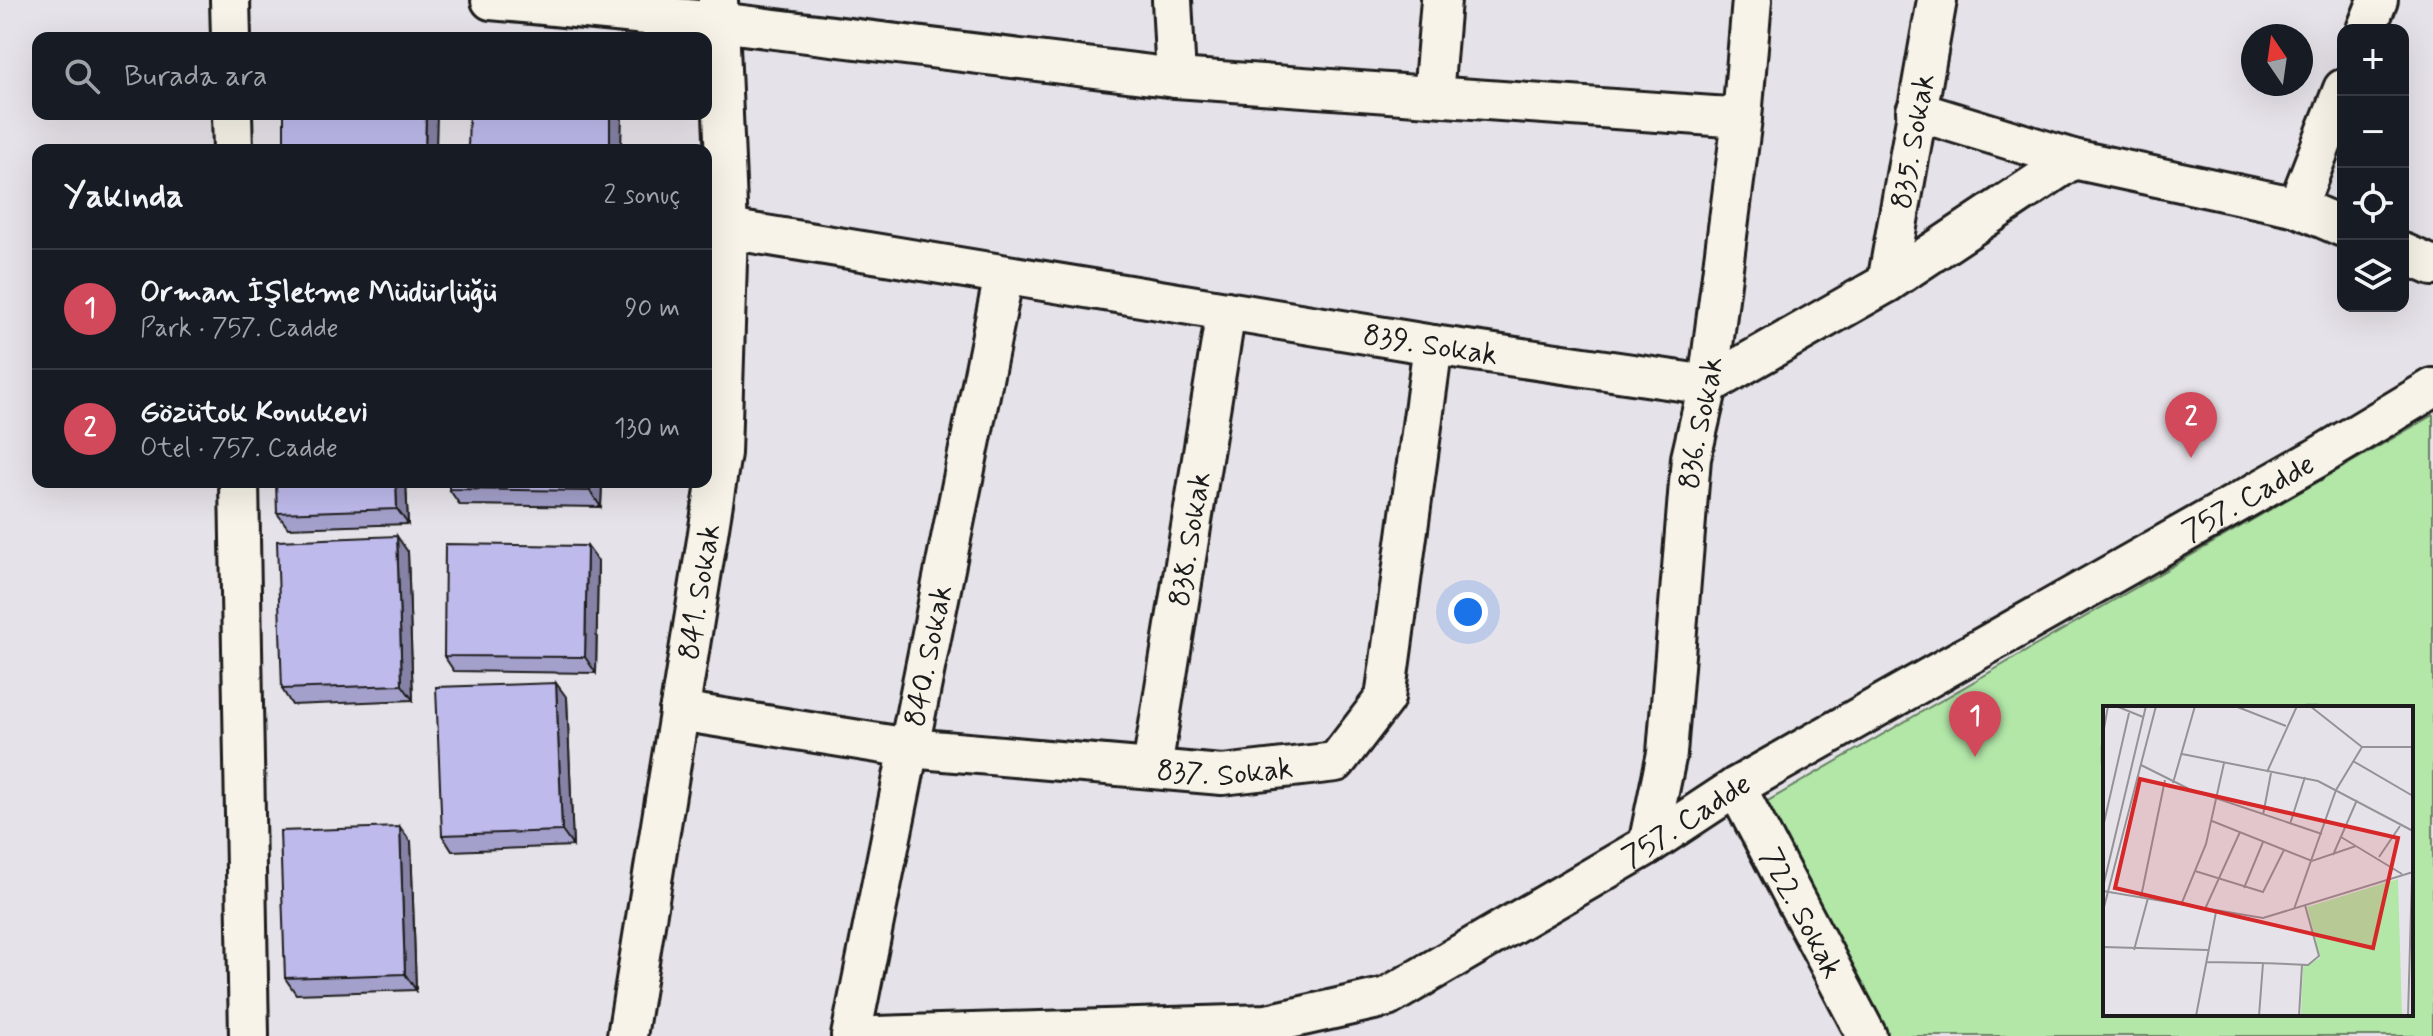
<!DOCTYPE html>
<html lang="tr">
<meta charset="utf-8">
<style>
:root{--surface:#171b24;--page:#20242c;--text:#f1f3f6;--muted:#9ea1a6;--line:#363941;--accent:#d1495b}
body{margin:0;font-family:Mynerve,sans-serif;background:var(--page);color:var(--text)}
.controls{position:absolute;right:24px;top:24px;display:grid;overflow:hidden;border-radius:16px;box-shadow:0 8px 32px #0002}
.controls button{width:72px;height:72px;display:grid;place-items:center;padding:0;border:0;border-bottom:2px solid var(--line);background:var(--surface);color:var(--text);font:40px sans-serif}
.compass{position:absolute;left:2241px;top:24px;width:72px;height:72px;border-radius:50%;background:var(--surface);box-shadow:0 8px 32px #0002;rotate:347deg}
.you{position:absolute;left:1468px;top:612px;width:28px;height:28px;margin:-20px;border:6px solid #fff;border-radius:50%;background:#1a73e8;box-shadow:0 0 0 12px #1a73e833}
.badge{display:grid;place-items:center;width:52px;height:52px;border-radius:50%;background:var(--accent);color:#fff;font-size:26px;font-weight:700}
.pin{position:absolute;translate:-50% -66px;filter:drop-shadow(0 2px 4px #0008)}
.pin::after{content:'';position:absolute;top:42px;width:28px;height:24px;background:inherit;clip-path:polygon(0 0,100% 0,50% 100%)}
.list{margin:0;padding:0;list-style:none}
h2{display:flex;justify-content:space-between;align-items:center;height:104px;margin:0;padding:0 32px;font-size:34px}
h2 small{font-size:26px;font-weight:400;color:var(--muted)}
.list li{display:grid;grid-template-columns:52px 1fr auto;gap:24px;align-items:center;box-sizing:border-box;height:120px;padding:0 32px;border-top:2px solid var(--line)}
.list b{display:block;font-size:30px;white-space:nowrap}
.list p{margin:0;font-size:26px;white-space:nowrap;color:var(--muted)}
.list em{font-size:26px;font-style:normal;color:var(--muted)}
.icon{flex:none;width:44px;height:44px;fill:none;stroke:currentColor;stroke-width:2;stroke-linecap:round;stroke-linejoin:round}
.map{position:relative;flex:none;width:2433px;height:1036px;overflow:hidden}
.search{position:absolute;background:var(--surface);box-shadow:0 8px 32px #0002;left:32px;top:32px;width:680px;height:88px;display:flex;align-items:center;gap:20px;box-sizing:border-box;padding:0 28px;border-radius:16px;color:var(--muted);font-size:30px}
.panel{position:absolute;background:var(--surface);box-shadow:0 8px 32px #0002;left:32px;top:144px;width:680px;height:344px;border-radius:16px}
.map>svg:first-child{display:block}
</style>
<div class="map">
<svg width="2433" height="1036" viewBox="0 0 2433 1036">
<rect width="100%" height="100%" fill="#e6e2e9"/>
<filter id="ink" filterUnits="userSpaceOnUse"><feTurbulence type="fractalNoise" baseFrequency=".0125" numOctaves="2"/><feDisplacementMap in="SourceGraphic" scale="16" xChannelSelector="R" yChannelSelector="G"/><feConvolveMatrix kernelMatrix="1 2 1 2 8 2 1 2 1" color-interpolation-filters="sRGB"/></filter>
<g filter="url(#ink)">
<path fill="#b2e7a8" stroke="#678262" stroke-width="2" fill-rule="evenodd" d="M2433,415V1036H1877L1761,805ZM2105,708H2411V1014H2105Z"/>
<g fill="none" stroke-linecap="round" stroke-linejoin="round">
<g stroke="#1c1c1c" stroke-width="44">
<g id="minor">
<polyline points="230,0 231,38"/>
<polyline points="491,0 718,22 1176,78 1742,118"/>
<polyline points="1172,0 1176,78"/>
<polyline points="2366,30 2378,0"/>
<polyline points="1433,96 1441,0"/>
<polyline points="1916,111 2073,159 2297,207 2343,227"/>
<polyline points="232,114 233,150"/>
<polyline points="2297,207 2343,89"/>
<path id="s1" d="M728,229L1433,345L1708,385L1887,283L2073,159"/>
<polyline points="2403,253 2433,266"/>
<path id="s2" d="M1887,283L1937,0"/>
<polyline points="239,482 249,1036"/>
<path id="s3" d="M679,711L909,748L1222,775L1336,762L1385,698L1433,345"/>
<path id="s4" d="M1152,768L1226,311"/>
<path id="s5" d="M1736,787L1867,1036"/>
<path id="s6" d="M1648,845L1667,753L1691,458L1708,385L1742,118L1752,0"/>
<path id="s7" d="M627,1036L721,453L728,229L718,0"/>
<path id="s8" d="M851,1036L1004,275"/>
<path id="s9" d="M876,1036L1267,1024L1387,997L1648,845L1736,787L2315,459L2433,388"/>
</g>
</g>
<use href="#minor" stroke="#f7f3e8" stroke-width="38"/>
</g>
<g fill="#a3a0cb" stroke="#1c1c1c" stroke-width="2">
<polygon points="406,482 408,524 288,528 277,513"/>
<polygon points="449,482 602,482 601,507 460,505 449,489"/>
<polygon points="408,552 413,700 292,705 282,689"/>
<polygon points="598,561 596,673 454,671 444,656"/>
<polygon points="567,698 573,846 452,851 442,835"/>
<polygon points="411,842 416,990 296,994 285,978"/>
</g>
<g fill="#8582a5" stroke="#1c1c1c" stroke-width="2">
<polygon points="426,114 437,114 436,150 425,150"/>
<polygon points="610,114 622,114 621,150 610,150"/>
<polygon points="396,482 406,482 408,524 397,509"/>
<polygon points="591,482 602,482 601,507 590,491"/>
<polygon points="397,536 408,552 413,700 402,685"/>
<polygon points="587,546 598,561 596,673 585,657"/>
<polygon points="556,683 567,698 573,846 562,831"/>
<polygon points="400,827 411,842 416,990 405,974"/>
</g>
<g fill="#bebaec" stroke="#1c1c1c" stroke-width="2">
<polygon points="284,114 426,114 425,150 284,150"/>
<polygon points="469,114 610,114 610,150 468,150"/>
<polygon points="276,482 396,482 397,509 277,513"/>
<polygon points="449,482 591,482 590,491 449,489"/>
<polygon points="397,536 402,685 282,689 277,541"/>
<polygon points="445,544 587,546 585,657 444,656"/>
<polygon points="556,683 562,831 442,835 436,687"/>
<polygon points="400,827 405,974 285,978 280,831"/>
</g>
</g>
<g text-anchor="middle" stroke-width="7" stroke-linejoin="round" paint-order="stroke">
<g font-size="30" fill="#1c1c1c" stroke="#f7f3e8">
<text dy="10" stroke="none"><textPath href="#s2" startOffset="144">835. Sokak</textPath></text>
<text dy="10" stroke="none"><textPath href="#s1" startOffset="712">839. Sokak</textPath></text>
<text dy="10" stroke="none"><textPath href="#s6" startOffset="426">836. Sokak</textPath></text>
<text dy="10" stroke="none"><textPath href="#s9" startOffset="1510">757. Cadde</textPath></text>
<text dy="10" stroke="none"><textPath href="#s4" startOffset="232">838. Sokak</textPath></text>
<text dy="10" stroke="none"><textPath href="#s7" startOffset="450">841. Sokak</textPath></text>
<text dy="10" stroke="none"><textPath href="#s8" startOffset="388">840. Sokak</textPath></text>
<text dy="10" stroke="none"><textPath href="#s3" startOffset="550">837. Sokak</textPath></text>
<text dy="10" stroke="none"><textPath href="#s9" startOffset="862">757. Cadde</textPath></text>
<text dy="10" stroke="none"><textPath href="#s5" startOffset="142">722. Sokak</textPath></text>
</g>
</g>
<g transform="translate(2103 706)">
<rect width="310" height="310" fill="#e6e2e9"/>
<path d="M295,173L299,310H198L200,261L217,252L204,201Z" fill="#b2e7a8"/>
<path fill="none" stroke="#959397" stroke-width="2" d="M13,0L40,11M132,0L183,20M207,0L259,41M0,28L5,0M79,48L215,75L310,125M250,55L310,90M38,59L86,83L219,128M164,66L194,0M70,77L92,0M160,109L168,67M109,115L209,155L253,140M187,118L202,71M0,121L26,7M238,131L299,168M230,149L254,94M276,151L297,120M92,165L160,186L181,144M0,181L43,0M141,182L160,136M0,185L160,212L310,166M38,191L62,74M78,199L103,138L121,57M102,203L137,126M191,203L233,84L259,41H310M0,205L53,0M0,241L105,244M31,244L45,192M103,256L160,257M93,310L113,206M156,310L160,257L205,259L216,250L202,199M196,310L199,259M305,310L310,134"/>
<path fill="#d62828" fill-opacity="0.15" stroke="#d62828" stroke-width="4" d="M37,73L295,132L270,242L12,182Z"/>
<rect width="310" height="310" fill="none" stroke="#1c1c1c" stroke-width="4"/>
</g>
</svg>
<div class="controls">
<button>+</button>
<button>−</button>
<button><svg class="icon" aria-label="locate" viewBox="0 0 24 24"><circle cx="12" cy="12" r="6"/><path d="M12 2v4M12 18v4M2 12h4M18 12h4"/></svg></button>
<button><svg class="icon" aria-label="layers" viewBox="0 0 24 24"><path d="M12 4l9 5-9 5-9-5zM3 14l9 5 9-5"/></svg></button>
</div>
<svg class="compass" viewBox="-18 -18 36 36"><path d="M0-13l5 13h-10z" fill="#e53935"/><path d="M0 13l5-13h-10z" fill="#9ea1a6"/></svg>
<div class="you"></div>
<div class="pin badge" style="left:1975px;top:757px">1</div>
<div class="pin badge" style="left:2191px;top:458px">2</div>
<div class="search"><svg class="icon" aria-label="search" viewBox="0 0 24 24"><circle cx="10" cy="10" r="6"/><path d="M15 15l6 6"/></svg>Burada ara</div>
<section class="panel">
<h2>Yakında<small>2 sonuç</small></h2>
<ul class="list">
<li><span class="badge">1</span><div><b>Orman İşletme Müdürlüğü</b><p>Park · 757. Cadde</p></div><em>90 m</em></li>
<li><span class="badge">2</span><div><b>Gözütok Konukevi</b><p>Otel · 757. Cadde</p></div><em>130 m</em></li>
</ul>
</section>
</div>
